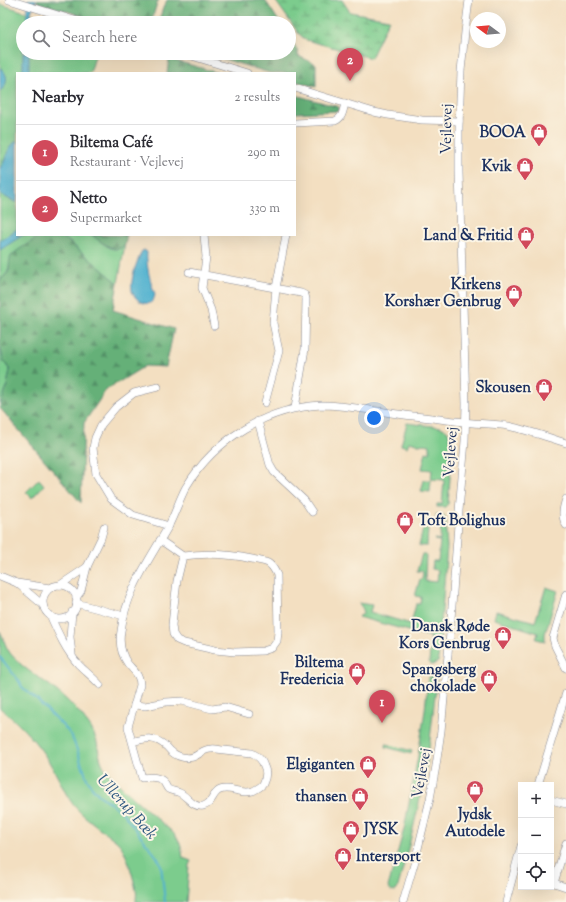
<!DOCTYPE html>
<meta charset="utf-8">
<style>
:root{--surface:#fff;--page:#f2f2f3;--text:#2b2b33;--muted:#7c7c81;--line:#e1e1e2;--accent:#d1495b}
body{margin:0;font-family:"Sorts Mill Goudy",serif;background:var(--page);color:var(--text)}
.controls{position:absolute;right:12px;bottom:12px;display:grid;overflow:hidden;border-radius:0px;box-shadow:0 4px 16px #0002}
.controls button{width:36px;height:36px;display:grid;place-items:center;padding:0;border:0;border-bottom:1px solid var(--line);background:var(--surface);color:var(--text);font:20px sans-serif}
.compass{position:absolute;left:470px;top:12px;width:36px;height:36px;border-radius:50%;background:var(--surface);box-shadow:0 4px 16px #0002;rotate:286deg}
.you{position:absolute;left:374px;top:418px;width:14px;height:14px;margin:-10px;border:3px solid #fff;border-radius:50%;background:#1a73e8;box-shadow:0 0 0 6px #1a73e833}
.badge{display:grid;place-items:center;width:26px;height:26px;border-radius:50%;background:var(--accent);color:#fff;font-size:13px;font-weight:700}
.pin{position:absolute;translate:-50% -33px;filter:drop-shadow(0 1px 2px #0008)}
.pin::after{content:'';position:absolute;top:21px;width:14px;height:12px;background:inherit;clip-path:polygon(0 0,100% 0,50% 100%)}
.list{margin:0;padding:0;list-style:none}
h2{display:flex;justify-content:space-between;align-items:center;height:52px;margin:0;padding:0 16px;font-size:17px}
h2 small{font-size:13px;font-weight:400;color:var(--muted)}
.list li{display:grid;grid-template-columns:26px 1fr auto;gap:12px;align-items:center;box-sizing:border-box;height:56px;padding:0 16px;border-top:1px solid var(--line)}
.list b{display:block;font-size:15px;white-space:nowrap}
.list p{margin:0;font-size:13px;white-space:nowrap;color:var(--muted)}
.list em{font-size:13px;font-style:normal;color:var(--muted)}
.icon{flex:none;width:22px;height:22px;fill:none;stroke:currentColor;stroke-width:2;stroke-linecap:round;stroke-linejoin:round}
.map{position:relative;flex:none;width:566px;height:902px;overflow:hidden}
.search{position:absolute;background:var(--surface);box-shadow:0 4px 16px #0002;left:16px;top:16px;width:280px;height:44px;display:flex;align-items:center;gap:10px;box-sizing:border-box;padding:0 14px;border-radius:22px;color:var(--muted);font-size:15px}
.panel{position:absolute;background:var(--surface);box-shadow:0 4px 16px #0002;left:16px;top:72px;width:280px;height:164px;border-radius:0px}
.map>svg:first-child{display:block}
</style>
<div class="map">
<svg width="566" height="902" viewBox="0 0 566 902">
<defs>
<pattern id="forest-firs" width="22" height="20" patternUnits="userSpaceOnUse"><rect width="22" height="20" fill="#65b078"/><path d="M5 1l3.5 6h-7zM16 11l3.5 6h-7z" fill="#529066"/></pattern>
<pattern id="wetland-marsh" width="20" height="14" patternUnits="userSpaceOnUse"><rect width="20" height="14" fill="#7ccc8d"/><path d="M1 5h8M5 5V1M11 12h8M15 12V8" fill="none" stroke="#65a676"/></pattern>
</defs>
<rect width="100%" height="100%" fill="#fcf5e5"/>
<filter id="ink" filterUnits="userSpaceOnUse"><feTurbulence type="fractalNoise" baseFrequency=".025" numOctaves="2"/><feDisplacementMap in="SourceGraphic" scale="8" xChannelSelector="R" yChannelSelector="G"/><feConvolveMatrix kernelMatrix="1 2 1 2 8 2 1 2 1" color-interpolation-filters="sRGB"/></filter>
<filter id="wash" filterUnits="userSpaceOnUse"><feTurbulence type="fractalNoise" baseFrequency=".012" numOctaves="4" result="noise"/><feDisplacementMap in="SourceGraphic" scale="16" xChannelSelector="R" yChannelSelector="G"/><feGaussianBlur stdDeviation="0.9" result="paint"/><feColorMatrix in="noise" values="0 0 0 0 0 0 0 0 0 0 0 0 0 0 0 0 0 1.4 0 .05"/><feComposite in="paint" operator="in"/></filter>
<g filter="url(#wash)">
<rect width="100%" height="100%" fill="#f3dfc1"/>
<g fill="#7ccc8d" stroke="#4c7e76">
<path d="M0,4L60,23H23V53H96L90,73H17V142H15L8,151L2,166L0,168V91C8,85 9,74 0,68Z"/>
<path d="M0,193C5,198 11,199 17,203V235H40L10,259C9,270 9,273 0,280Z"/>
<path d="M61,235C68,235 85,234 91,235C101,238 111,258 125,244L118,283Z"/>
<polygon points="0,349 2,354 3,361 10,370 7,385 0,409"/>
<path d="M407,423L441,427L446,430H447C450,434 450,438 451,443H452L451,465L448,504L445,507H437V504H442L444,480L431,479L432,470L422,469L426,452L430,453V445L422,444L421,445L409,442L407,447L401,445Z"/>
<polygon points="39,479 44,485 32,498 26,492"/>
<polygon points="424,480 431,480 430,492 421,491"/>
<path d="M436,515L444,516L446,520V533L447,547L438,662L432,665L430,664L429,663L431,637L358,617L363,614C364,609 362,607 358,603L372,605L370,612L411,624L416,604H420L421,597L415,596L420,579H422L423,571H417L422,554H426L425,581L437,582L438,570L432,569L433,561H438L440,541L434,540L435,539L440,540L441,519L436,518Z"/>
<polygon points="423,529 428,529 427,546 419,546"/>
<polygon points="546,587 558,591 545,634 545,641 536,639 538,633 494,619 496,611 535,622"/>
<path d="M0,631C4,638 5,647 10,653C22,668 37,676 52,687C63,696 74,706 83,717C86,722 91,726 93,732C100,744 97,760 107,771C123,790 142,805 160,821C166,827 173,831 177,838C181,844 182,851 183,858L191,861L189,865L186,902H136C136,898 137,894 136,890C134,880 127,854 121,846C117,840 109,836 103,831C93,823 83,816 75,807C65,795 60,780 52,767C40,745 20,724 0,708Z"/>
<path d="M430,676L434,678L437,681C433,708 431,736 427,763C419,806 409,848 397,890C394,892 391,892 389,889L388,887L404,829L418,756L425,710L428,679Z"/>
<polygon points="386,744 387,744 412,751 411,754 386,747"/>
</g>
<g fill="url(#forest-firs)" stroke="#40706b">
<polygon points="37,0 159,0 157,3 151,23 105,23 37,2"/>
<polygon points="167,0 265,0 280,23 158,23 163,8"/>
<polygon points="289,37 298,51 298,56 316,64 316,87 295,81 295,73 270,73 204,53 289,53"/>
<polygon points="169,59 219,73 167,73"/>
<polygon points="295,95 339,107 338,111 295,113"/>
<path d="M40,235H61L118,283L113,310L174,329L166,367L145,366L106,390L84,423L81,503L0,408L7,385L10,370L3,361L2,354L0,349V280C3,277 7,275 9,270C10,265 8,260 12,255C20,247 32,243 40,235Z"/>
<path d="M92,235H127C126,238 126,242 125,244C118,257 98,240 92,235Z"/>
</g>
<polygon fill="url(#wetland-marsh)" stroke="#4c7e76" points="275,0 342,0 350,12 389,19 371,58 306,40 299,34"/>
<g fill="#50b1cf" stroke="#367096">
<polygon points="28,0 36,0 31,12 30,23 26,23"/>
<polygon points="23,46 23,53 29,53 29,73 23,73"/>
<path d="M0,68C9,74 8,85 0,91Z"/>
<path d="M15,142H17V203C11,199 5,198 0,193V168C7,161 6,149 15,142Z"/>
<polygon points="17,229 17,235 23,235 0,250 0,241"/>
<path d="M144,250L147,252C146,266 150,281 155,294C153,311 135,302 132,291C130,279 137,261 142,251Z"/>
</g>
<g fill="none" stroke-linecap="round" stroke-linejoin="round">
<polyline stroke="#50b1cf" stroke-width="2" points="0,657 19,681 22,687 37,700 67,730 72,737 79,755 81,763 83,767 87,779 91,786 98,794 122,812 157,857 161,865 165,902"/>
</g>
</g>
<g filter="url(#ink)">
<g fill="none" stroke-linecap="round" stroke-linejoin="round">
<g stroke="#878790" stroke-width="8">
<g id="minor">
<polyline points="9,0 84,23"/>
<polyline points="182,53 247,73"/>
<polyline points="295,88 374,112 388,115 422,120 459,121"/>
<path d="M295,123L335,121C343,118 343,111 345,103"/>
<polyline points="204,235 206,257 202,288 211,310 214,326"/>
<polyline points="189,272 301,293 305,295 306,299 305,349 295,408"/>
<polyline points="158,387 134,393 116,407 101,425 95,438 93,448 96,474 111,499 133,515 169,526"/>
<polyline points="265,403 279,351 273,323 276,288 286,235"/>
<polyline points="258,421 270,465 274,472 304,500 312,512"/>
<path d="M566,499C563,508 561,516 566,525"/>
<path d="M160,540L183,556L177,581L174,606L172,625L173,634L177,640L184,643L215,650L235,652L263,651L272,648L277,641L278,632L277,575C275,571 273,566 268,563C263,561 257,560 252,559C229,554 207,553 183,556"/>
<polyline points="0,576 17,583 50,588"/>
<polyline points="17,583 43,605"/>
<polyline points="60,585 87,567"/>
<circle cx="60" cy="602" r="17"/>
<polyline points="566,594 553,638 555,646 566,668"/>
<polyline points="76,598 81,591 87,567 101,538 104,527"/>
<polyline points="76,603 124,616"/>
<path d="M50,615C58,633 66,651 79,665C86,672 94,678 100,685"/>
<polyline points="72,654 70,637 72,612"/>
<polyline points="134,705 145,706 166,702 182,701 212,709 225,707 249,714"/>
<path d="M132,742C146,738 155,736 167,747C171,752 176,756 182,757C198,761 199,749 211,749C215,748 220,750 224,750C233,751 242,752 252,753C258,756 262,759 264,766C267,772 266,778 263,784C261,787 257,789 253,791C240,795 231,786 220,790C212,793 213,804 203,806C193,808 188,797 180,793C176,791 171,791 168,789C166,787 165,783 163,781C157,776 149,777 142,778L128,727L140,685C140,675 134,671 128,664C121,654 119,642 121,631C126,591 149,561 168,527C175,514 179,500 186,487C215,439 266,408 322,405C335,405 349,407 363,409C380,411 396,414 413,416C433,418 453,421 473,423C485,424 497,424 508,426C527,430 547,437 566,443"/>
<polyline points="538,785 566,693"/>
<polyline points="551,800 566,804"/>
<polyline points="566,843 554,883 566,887"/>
<polyline points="403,902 415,861 430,799 436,766 441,731 450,633 459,511 465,441 466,404 459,172 459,127 461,71 465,32 469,0"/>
<polyline points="506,902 521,846"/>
</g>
</g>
<use href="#minor" stroke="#fff" stroke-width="7"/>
</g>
</g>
<defs>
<g id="shop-pin" transform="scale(0.9)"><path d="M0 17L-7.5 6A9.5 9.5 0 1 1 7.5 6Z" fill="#d1495b" stroke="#fcf5e5"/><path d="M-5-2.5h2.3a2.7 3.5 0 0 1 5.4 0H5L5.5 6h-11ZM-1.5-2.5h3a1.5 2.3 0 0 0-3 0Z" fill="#fff"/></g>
</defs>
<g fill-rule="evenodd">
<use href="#shop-pin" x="539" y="132"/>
<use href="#shop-pin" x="525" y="166"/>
<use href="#shop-pin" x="526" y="235"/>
<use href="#shop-pin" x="514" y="293"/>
<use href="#shop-pin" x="544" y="387"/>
<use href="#shop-pin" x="405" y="520"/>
<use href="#shop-pin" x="503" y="635"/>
<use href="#shop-pin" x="357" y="671"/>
<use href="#shop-pin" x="489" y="678"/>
<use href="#shop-pin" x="368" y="764"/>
<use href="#shop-pin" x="475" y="789"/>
<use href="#shop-pin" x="360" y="796"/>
<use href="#shop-pin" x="351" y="829"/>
<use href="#shop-pin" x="343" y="856"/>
</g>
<g text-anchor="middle" stroke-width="4" stroke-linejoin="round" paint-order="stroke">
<g font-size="15" fill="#1b2f5e" stroke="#fcf5e5">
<text transform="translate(446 129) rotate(-89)" y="5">Vejlevej</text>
<text transform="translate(450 452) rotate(-86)" y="5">Vejlevej</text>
<text transform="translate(421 773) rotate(-80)" y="5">Vejlevej</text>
</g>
<g font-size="15" font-weight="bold" fill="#1b2f5e" stroke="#fcf5e5" text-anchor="end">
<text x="526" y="137">BOOA</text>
<text x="512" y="171">Kvik</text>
<text x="513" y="240">Land &amp; Fritid</text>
<text x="501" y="289">Kirkens<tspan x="501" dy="17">Korshær Genbrug</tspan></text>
<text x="531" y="392">Skousen</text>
<text x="418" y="525" text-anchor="start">Toft Bolighus</text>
<text x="490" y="631">Dansk Røde<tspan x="490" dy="17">Kors Genbrug</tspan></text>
<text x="344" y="667">Biltema<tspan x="344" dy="17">Fredericia</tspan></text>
<text x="476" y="674">Spangsberg<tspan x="476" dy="17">chokolade</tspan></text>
<text x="355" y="769">Elgiganten</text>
<text x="347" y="801">thansen</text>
<text x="475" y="819" text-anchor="middle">Jydsk<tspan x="475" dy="17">Autodele</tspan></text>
<text x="364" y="834" text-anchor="start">JYSK</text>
<text x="356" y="861" text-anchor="start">Intersport</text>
</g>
<g font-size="16" font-style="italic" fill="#2b5680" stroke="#fcf5e5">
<text transform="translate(128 806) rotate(48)" y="6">Ullerup Bæk</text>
</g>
</g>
</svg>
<div class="controls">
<button>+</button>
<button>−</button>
<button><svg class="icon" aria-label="locate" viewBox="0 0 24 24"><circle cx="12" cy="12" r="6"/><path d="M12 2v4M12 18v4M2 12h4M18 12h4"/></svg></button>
</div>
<svg class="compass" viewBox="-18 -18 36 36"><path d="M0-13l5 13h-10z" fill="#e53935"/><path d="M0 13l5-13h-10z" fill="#7c7c81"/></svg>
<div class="you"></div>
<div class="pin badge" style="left:382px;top:723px">1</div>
<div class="pin badge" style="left:350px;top:81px">2</div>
<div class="search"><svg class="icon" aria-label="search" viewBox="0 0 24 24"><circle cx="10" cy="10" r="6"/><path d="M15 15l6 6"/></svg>Search here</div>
<section class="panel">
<h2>Nearby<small>2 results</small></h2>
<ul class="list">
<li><span class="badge">1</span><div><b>Biltema Café</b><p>Restaurant · Vejlevej</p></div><em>290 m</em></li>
<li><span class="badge">2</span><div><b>Netto</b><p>Supermarket</p></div><em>330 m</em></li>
</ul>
</section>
</div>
